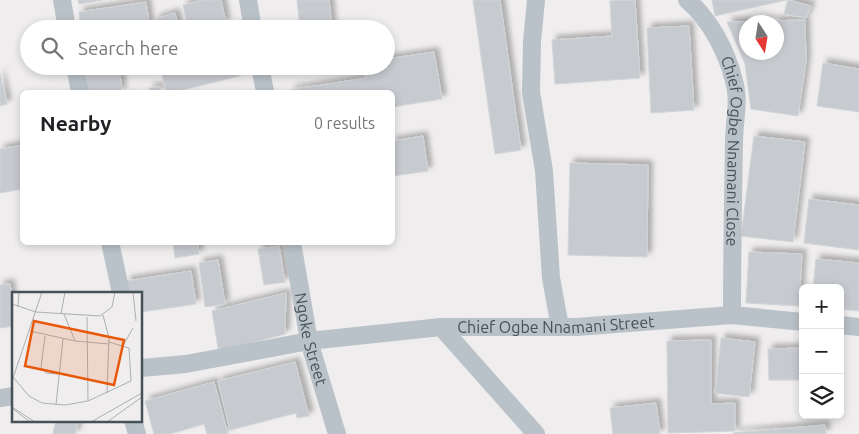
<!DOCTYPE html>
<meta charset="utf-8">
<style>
:root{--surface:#fff;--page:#f2f2f2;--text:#202124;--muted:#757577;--line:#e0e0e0}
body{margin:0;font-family:Ubuntu,sans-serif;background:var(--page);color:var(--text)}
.controls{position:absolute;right:15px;bottom:15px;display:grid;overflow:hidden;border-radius:8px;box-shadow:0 2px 8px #0003}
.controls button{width:45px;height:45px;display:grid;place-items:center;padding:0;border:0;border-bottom:1px solid var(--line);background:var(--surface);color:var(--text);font:25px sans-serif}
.compass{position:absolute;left:739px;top:15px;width:45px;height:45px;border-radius:50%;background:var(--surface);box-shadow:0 2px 8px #0003;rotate:168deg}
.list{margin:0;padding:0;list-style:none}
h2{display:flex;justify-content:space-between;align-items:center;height:65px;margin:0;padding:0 20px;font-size:21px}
h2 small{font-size:16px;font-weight:400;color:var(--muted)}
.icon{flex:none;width:28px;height:28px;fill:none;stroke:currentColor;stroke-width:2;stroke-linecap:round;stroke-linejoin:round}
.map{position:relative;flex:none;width:859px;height:434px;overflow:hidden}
.search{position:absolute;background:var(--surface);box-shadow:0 2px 8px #0003;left:20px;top:20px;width:375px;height:55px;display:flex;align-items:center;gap:12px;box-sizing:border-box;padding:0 18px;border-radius:28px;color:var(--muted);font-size:19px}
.panel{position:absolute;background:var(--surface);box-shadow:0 2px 8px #0003;left:20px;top:90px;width:375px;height:155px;border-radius:8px}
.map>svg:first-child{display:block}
</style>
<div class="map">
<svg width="859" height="434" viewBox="0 0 859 434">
<defs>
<filter id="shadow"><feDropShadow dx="4.5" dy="-4.5" stdDeviation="2.5" flood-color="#0004"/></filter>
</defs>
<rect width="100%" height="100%" fill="#efeded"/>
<g fill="#c7cacf" stroke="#d1d4d8" fill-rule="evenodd" filter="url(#shadow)">
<polygon points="78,0 102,0 79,4"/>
<polygon points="203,0 221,0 226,23 203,29 188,29 183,5"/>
<polygon points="297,0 329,0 332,29 300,29"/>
<polygon points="473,0 500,0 521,150 495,154"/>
<polygon points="635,0 640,78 555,84 552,40 612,36 610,1"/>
<polygon points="712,0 786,0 715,16"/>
<polygon points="788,0 811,6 806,18 784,14"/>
<polygon points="146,2 150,29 81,29 79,12"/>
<polygon points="175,13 179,29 158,29 155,19"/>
<path d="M805,20L806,61L798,116L751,109L745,64L727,22ZM746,22H776V52H746Z"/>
<polygon points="689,26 694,110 651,113 647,28"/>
<polygon points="434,52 442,99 392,107 392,92 291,92 290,90 366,78 364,66 386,66 386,59"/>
<polygon points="823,63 859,69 859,112 817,106"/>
<polygon points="86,66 119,66 122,92 88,92"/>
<polygon points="160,66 236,66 239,76 174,92 166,92"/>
<polygon points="0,74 7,104 0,106"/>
<polygon points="160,87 161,92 150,92 149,88"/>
<polygon points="423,136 428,171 392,176 392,141"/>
<polygon points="754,136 805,142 793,242 741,236"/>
<polygon points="22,145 22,189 0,193 0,149"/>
<polygon points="570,163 648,165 647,257 568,255"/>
<polygon points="809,199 859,205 859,250 804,243"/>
<polygon points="173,242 197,242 199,254 175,258"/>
<polygon points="279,246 285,282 264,285 258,249"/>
<polygon points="749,252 802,254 799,306 746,303"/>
<polygon points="816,259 859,263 859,311 840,309 840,288 813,288"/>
<polygon points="218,260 225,304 205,307 199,263"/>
<polygon points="191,271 196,304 141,312 141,293 128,293 126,281"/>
<polygon points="10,284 14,313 14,326 0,328 0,285"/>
<polygon points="286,293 285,334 228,349 218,348 212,311"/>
<polygon points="721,338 755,342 749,397 715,393"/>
<polygon points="711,340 711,404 735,403 735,431 668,433 667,341"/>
<polygon points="803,348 803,380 769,380 768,349"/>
<polygon points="295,362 309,416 297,418 296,413 230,430 218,381"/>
<polygon points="214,382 228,434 207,434 204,424 170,434 154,434 145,401"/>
<polygon points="656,403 660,434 613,434 610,408"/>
<polygon points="56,420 79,420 75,434 53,434"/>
<polygon points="825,425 826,434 733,434 733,433"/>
</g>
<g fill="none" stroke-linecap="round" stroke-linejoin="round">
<g stroke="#b9c2c8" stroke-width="18">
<polyline points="62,0 67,29"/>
<polyline points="248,0 253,29"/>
<polyline points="536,0 532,42 531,92 544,171 551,278 560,327"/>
<path id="s1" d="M687,0C710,19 727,52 734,81C740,101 734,122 734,142C733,200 732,257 732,315"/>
<polyline points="75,66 80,92"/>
<polyline points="260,66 265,92"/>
<polyline points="110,242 121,293"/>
<path id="s2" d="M292,242L309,341L337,434"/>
<polyline points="840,325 859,327"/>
<polyline points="441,327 536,434"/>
<path id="s3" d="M141,368L186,364L309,341L441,327H577L732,315L803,322"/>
<polyline points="0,398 14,396"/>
<polyline points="133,420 137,434"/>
</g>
</g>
<g text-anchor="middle" stroke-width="4.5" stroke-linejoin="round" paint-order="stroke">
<g font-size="16" fill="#475158" stroke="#fff">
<text dy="6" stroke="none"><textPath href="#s1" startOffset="165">Chief Ogbe Nnamani Close</textPath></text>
<text dy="6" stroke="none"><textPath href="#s3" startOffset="418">Chief Ogbe Nnamani Street</textPath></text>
<text dy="6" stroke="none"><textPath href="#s2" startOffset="99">Ngoke Street</textPath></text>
</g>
</g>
<g transform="translate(12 292)">
<rect width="130" height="130" fill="#efeded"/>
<path fill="none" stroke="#acafb1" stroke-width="1" d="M121,0L124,29M0,12L24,20L88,24L100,15L103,0M6,15L7,0M49,22L53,0M52,22L63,49M91,23L97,46L95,101M75,25L76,109M18,39L63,49L97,52M33,44L29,75L34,81L46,82M112,52L121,36M1,85L17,104L30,111L53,113L76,109L119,89L117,56L97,50M0,89L30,0M44,113L51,47M0,115L23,130M0,116L18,130M79,130L130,101M95,130L130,105"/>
<path fill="#e8590c" fill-opacity="0.15" stroke="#e8590c" stroke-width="2.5" d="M22,29L112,48L102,93L13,74Z"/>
<rect width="130" height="130" fill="none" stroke="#475158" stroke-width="2.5"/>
</g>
</svg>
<div class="controls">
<button>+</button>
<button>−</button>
<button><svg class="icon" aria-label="layers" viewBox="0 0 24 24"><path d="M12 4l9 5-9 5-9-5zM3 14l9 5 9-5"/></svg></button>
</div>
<svg class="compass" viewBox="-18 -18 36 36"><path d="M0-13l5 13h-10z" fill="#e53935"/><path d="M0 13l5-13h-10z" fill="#757577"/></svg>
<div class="search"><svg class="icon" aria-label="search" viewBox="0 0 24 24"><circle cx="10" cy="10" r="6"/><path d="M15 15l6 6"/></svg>Search here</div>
<section class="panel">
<h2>Nearby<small>0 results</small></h2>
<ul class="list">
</ul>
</section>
</div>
